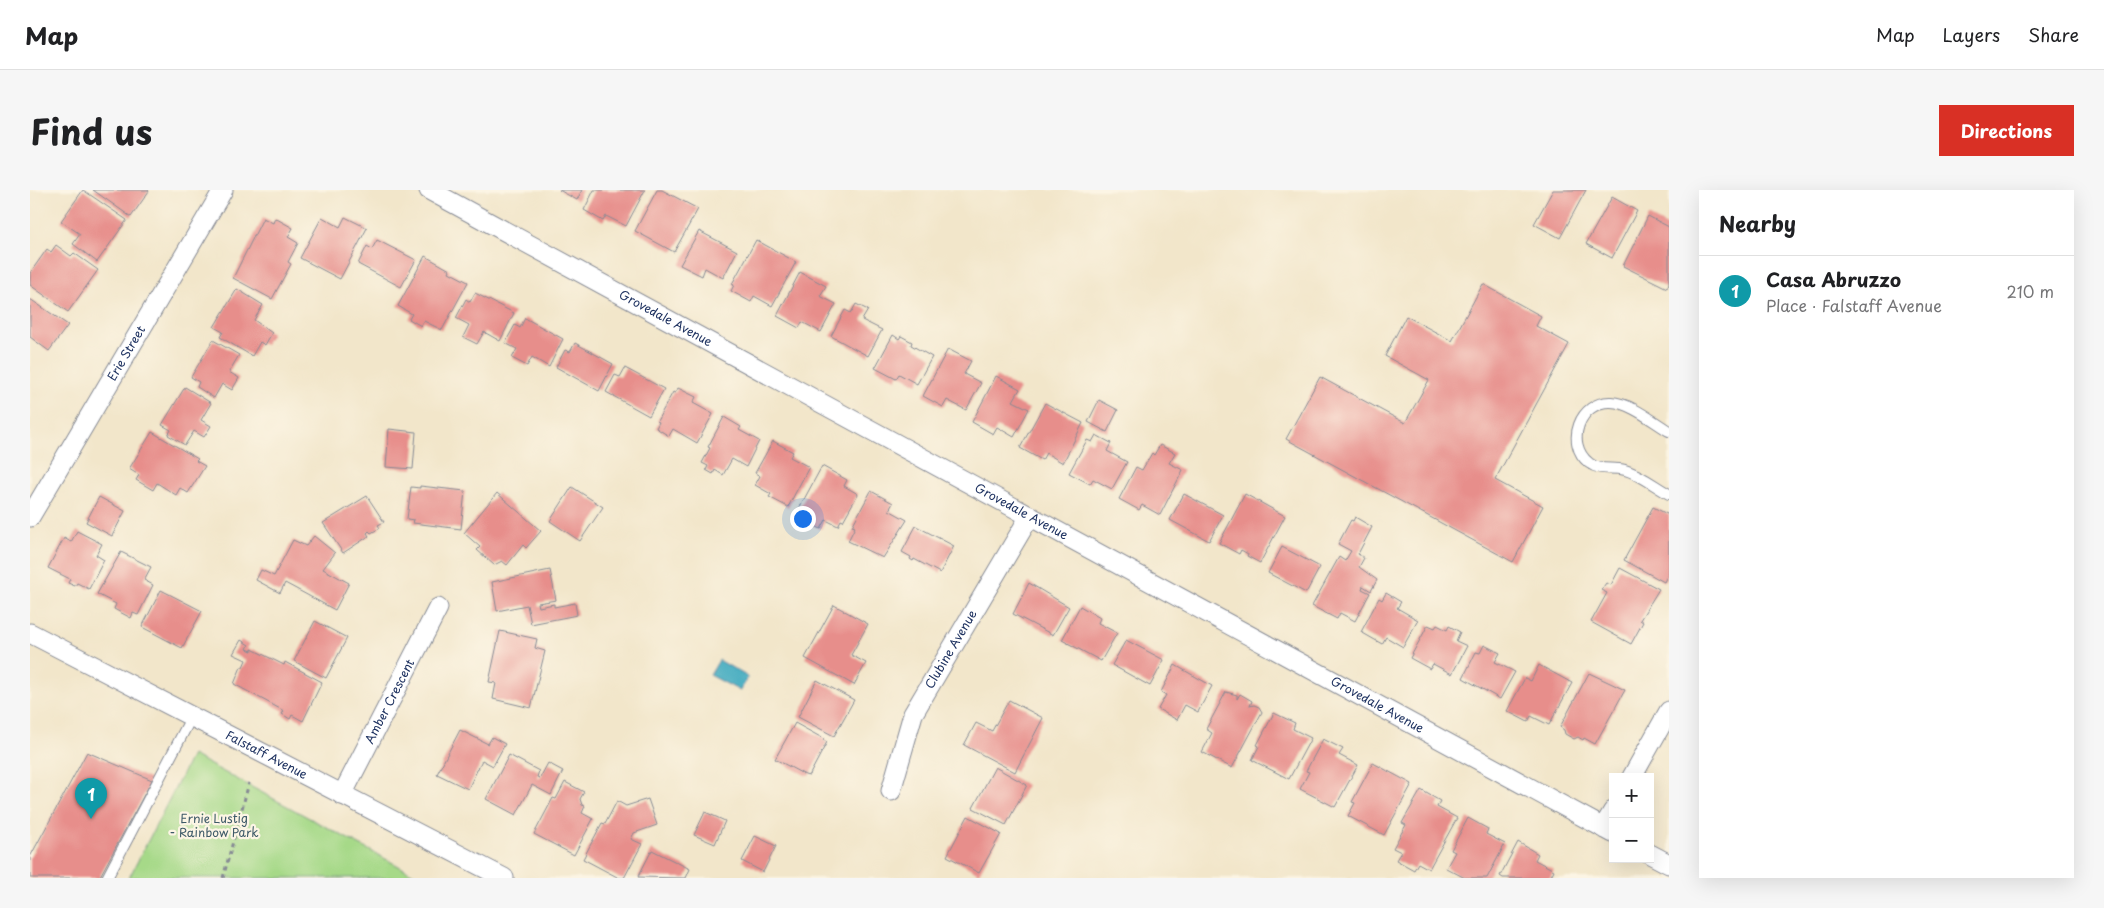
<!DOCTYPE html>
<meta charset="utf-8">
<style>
:root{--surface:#fff;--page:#f6f6f6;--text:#202124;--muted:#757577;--line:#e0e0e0;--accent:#d93025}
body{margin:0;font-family:"Playpen Sans",sans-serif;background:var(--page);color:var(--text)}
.controls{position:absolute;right:15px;bottom:15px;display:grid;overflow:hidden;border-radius:0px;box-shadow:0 5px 20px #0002}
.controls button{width:45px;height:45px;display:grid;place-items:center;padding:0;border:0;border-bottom:1px solid var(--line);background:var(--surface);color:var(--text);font:25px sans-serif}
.you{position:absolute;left:772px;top:328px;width:18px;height:18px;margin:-12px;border:4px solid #fff;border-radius:50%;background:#1a73e8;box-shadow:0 0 0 8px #1a73e833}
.badge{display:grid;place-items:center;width:32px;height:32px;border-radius:50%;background:var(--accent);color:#fff;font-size:16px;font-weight:700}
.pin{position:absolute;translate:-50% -41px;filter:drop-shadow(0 1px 2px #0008)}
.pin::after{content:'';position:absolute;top:26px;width:18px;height:15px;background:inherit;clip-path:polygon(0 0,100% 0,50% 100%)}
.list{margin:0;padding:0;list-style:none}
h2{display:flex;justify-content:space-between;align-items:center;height:65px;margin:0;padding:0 20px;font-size:21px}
h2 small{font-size:16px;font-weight:400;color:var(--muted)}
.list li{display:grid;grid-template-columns:32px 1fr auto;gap:15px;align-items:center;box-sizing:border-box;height:70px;padding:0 20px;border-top:1px solid var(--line)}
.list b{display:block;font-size:19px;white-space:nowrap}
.list p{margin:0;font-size:16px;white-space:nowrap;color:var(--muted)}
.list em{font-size:16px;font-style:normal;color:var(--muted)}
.map{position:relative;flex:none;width:1639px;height:688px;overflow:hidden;border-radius:0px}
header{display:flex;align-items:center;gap:30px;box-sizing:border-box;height:70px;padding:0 25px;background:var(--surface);border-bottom:1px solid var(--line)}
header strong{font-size:24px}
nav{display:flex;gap:28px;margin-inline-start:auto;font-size:18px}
.intro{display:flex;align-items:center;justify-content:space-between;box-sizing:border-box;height:120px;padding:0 30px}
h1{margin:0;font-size:35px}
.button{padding:12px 22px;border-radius:0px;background:var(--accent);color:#fff;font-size:18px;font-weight:700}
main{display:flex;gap:30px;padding:0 30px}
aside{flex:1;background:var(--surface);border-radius:0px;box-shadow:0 5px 20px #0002}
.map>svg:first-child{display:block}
</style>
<header>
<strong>Map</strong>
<nav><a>Map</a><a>Layers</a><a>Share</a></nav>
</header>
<div class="intro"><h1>Find us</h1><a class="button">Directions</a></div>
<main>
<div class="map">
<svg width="1639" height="688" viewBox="0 0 1639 688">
<rect width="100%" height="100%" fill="#fcf5e5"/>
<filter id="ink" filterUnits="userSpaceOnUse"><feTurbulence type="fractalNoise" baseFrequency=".02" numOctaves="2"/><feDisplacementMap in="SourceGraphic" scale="10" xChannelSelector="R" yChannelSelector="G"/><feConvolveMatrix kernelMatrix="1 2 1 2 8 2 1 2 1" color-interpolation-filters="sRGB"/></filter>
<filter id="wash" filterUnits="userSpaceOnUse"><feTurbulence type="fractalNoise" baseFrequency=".0096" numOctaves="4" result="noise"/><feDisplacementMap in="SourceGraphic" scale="20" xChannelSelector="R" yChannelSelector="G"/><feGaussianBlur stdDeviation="1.12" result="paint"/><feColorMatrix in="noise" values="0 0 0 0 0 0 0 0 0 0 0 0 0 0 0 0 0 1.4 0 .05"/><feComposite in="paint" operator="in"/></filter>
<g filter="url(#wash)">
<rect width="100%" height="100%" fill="#f2e6ca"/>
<polygon fill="#a6d988" stroke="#608473" points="162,565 391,688 99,688"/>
<polygon fill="#40aac0" stroke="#2e6c8f" points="689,470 718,487 710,501 680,485"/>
<g id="blocks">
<g fill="#e78e8b">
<polygon points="53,0 97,30 67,72 43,54 50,44 31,31"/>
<polygon points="63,0 118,0 119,1 101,27"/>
<polygon points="529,0 552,0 547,10"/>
<polygon points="564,0 615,0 596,36 576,26 573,31 554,20"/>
<polygon points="627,0 632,0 668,19 644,62 605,41"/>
<polygon points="1523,0 1556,0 1530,48 1504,34"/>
<polygon points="1582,7 1607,21 1582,68 1556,54"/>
<polygon points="1618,26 1639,37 1639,93 1637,98 1593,76"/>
<polygon points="292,27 310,37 315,27 337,38 310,89 270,68"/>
<polygon points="233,28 243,33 245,28 263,38 258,47 268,53 258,72 261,74 242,109 203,88"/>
<polygon points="669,41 707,61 693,88 675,78 672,86 650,75"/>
<polygon points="347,50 386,70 371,97 328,74 337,56 342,59"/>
<polygon points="726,50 766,72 742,116 724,106 721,112 701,101 704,95 702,94"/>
<polygon points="26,55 41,66 44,63 68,80 38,122 0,95 0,83 17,59 21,62"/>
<polygon points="395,66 420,80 419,82 438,92 412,140 394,131 391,136 379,129 382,124 368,116"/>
<polygon points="770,82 796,96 790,106 806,114 791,142 772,132 769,138 747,126"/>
<polygon points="1453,94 1511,126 1506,136 1539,154 1465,290 1513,316 1483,372 1256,249 1290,187 1375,233 1399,190 1355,166 1376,126 1422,151"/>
<polygon points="207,99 233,115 224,130 242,143 235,155 230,152 222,166 190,147 193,142 184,137"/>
<polygon points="445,103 484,123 470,151 454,142 447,154 433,147 439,135 426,128 436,109 440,112"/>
<polygon points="0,109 38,135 19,161 0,147"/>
<polygon points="826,114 838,120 832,130 852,140 838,166 801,146 815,120 821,123"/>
<polygon points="495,128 533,149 519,177 502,167 497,176 482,168 487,159 475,153 485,135 490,138"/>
<polygon points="863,145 869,149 871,146 882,152 881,155 902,167 887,194 869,184 866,189 845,178"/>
<polygon points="183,150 209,165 199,182 209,188 202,200 192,194 184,208 167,197 169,192 161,187"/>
<polygon points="545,153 583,174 569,201 526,177 535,160 540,162"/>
<polygon points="918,159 941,171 934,184 951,193 936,220 917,210 913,217 893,206"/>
<polygon points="595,178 634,199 619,226 576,202 585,185 590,187"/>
<polygon points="966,186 990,199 983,211 999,219 984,247 967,237 963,244 942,232"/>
<polygon points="155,197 181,213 171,230 181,236 174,247 164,241 155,255 138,245 141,240 132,235"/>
<polygon points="648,198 666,207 663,213 683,224 667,253 643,239 639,246 626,238 629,232 627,231 643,202 645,203"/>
<polygon points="1069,210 1088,220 1077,242 1058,232"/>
<polygon points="1015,213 1053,233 1033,273 1016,263 1012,270 990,258"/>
<polygon points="694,227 711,237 709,240 729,251 716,277 702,269 693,285 685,280 683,284 676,280 678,276 672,273 680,258 678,257"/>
<polygon points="359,239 386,242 383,279 356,277"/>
<polygon points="122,242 168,269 166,271 175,276 158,303 150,298 146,305 127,293 123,300 106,290 109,285 99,279"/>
<polygon points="1066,245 1081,253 1077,261 1097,272 1082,299 1063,289 1060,294 1039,283 1057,250 1062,252"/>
<polygon points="743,251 763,262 760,267 779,277 758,317 739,307 741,304 725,295 730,286 725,283"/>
<polygon points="1130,255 1145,263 1139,273 1153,280 1130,325 1112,315 1109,320 1089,309 1106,277 1112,280 1122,263 1124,265"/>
<polygon points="792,276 817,290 814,296 828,304 813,331 811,330 808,336 796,330 791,339 765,326"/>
<polygon points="390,296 435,301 431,339 383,333 384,330 377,329 381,297 390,298"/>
<polygon points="542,297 573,317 550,351 520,331"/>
<polygon points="841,301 863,313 859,320 877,330 853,368 818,351 825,337 822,336"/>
<polygon points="467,303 511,341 496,358 493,355 477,375 472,371 464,375 447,360 450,357 434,343"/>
<polygon points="1154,304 1193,325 1179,351 1140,330"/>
<polygon points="1215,304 1255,326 1230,373 1217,366 1218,364 1211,360 1209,364 1189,353"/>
<polygon points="337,306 354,332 348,335 350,338 341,343 339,341 337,343 339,346 313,363 293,333"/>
<polygon points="69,307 95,321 82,346 56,332"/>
<polygon points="1623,317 1639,325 1639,382 1634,392 1594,370"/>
<polygon points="1325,327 1342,337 1328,364 1334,368 1329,377 1347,390 1341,401 1333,396 1332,399 1340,403 1325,431 1310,423 1307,429 1282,416 1309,367 1315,371 1321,361 1308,354 1321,330 1323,331"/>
<polygon points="886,336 924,356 910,383 884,369 883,371 880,369 881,367 872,362"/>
<polygon points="47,341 72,354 66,365 74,370 59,399 47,393 45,396 38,393 40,389 18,378 34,348 41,352"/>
<polygon points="284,346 305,363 293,379 319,393 305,420 255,393 250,403 226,390 231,380 244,386 263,350 276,356"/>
<polygon points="1252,357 1290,377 1276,403 1238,383"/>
<polygon points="91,362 121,377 114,390 123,395 108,425 103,423 101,428 84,419 86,414 67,404"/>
<polygon points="1590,378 1629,399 1610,430 1613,432 1601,454 1561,432 1577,403 1571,400 1576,393 1581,395"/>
<polygon points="520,380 526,410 508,413 509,417 524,414 524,417 545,413 547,425 501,434 497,415 467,421 462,392"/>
<polygon points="999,393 1039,417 1023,445 983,424"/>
<polygon points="131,400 172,421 152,458 112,437"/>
<polygon points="1356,403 1371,412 1367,418 1388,430 1373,457 1356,447 1352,454 1331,442 1349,408 1352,410"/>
<polygon points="804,415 838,434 821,465 836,473 824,495 775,468"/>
<polygon points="1050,416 1070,428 1068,433 1087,443 1071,471 1032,450"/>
<polygon points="285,431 317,448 296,488 264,471"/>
<polygon points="1398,435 1405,438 1407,435 1417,440 1419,436 1430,442 1426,451 1437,456 1422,484 1403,474 1400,479 1380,468"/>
<polygon points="470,441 507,449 505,458 515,461 501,518 463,509 466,493 459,492"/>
<polygon points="211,450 219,455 217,459 222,461 222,459 254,475 255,472 292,492 273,531 262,525 260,529 252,524 254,521 204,494 211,477 213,477 216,470 203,464"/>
<polygon points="1096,450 1134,470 1120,496 1082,475"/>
<polygon points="1454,455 1470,463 1465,472 1485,482 1470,509 1433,488 1446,462 1450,463"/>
<polygon points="1145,475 1182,496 1168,522 1155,515 1147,530 1128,519 1136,505 1131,502"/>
<polygon points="1509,475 1542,493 1519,535 1501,526 1498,532 1477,521 1495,488 1501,491"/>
<polygon points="1559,483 1595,500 1565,554 1554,548 1553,550 1548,547 1544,549 1535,544 1534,540 1530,537"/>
<polygon points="787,490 824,510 804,546 768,527"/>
<polygon points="1196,502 1207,505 1207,509 1210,504 1222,511 1220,516 1224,515 1229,517 1232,522 1202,578 1172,562 1182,543 1176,539"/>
<polygon points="979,510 1013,528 985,582 934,555 946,533 962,541"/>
<polygon points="1244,523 1265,533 1263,539 1281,548 1259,589 1222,570 1229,556 1227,555"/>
<polygon points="765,533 794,549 793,550 797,552 779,586 775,585 745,569"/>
<polygon points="430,540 458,554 462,547 475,554 463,576 452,570 438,599 407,584"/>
<polygon points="1293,549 1313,559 1309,565 1328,575 1305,617 1270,599 1279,582 1276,581"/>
<polygon points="57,562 122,590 69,688 0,688 0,667"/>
<polygon points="479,565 509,581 507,587 510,588 518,573 533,581 521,605 502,595 486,625 456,609"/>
<polygon points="1343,573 1382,594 1354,645 1318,626 1325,613 1322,612"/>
<polygon points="965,577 997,595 976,635 943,618"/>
<polygon points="535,592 554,602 550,609 552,615 555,616 552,623 563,629 544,665 504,644 523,608 526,609"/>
<polygon points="1391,600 1410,611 1407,617 1427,628 1399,679 1388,673 1384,680 1366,670 1371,662 1363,658 1376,635 1372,633"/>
<polygon points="618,609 627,635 604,643 601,649 612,654 594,688 589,688 553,669 572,633 575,634 587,611 596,616"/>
<polygon points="675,622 695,631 685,654 664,645"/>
<polygon points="938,626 971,644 949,683 917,666"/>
<polygon points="1438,628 1458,639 1456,644 1475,654 1457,688 1435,688 1416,678 1425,662 1421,660"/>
<polygon points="725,646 746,656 733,682 712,671"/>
<polygon points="1488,652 1508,664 1505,670 1524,680 1520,688 1473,688 1470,686"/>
<polygon points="622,660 660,679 656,688 608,687"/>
</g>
</g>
</g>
<g filter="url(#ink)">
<use href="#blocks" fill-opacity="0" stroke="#868a94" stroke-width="1"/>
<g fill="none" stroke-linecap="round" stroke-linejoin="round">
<g stroke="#868a94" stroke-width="12">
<g id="service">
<path d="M1639,241C1622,231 1601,213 1581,212C1550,211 1534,253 1559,273C1571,282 1582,276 1595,280C1610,284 1626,297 1639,304"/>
<polyline points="77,688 162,526"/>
</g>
</g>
<g stroke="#868a94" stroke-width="21">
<g id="minor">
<path id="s1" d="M399,0L1583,643"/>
<path id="s2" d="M0,327L193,0"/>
<path id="s3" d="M0,443L474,688"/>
<polyline points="1602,587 1639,521"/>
<path id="s4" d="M861,601L883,524L1000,326"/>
<path id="s5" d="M312,605L408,418"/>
<polyline points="1573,638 1583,621"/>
<polyline points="1620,664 1639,674"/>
</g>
</g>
<polyline stroke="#868a94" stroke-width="3" stroke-dasharray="4 4" stroke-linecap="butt" points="193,688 219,593"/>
<use href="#service" stroke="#fff" stroke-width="10"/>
<use href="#minor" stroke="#fff" stroke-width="19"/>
</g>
</g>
<g text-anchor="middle" stroke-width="4.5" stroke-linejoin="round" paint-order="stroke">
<g font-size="12" fill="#1b2f5e" stroke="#fcf5e5">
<text dy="4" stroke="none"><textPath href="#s1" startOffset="269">Grovedale Avenue</textPath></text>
<text dy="4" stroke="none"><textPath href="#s2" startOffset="190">Erie Street</textPath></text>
<text dy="4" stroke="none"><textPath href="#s1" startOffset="674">Grovedale Avenue</textPath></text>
<text dy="4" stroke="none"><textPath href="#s4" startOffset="155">Clubine Avenue</textPath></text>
<text dy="4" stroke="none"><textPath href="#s5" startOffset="105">Amber Crescent</textPath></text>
<text dy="4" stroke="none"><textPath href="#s1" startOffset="1079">Grovedale Avenue</textPath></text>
<text dy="4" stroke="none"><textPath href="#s3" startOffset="266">Falstaff Avenue</textPath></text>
</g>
<g font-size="12" fill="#3e5a68" stroke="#fcf5e5">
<text x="184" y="633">Ernie Lustig<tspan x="184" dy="14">- Rainbow Park</tspan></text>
</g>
</g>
</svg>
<div class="controls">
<button>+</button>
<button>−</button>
</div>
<div class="you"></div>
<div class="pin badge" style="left:61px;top:629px;background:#0f9aa8">1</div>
</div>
<aside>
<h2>Nearby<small></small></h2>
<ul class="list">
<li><span class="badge" style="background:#0f9aa8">1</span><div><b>Casa Abruzzo</b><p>Place · Falstaff Avenue</p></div><em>210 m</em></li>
</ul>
</aside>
</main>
